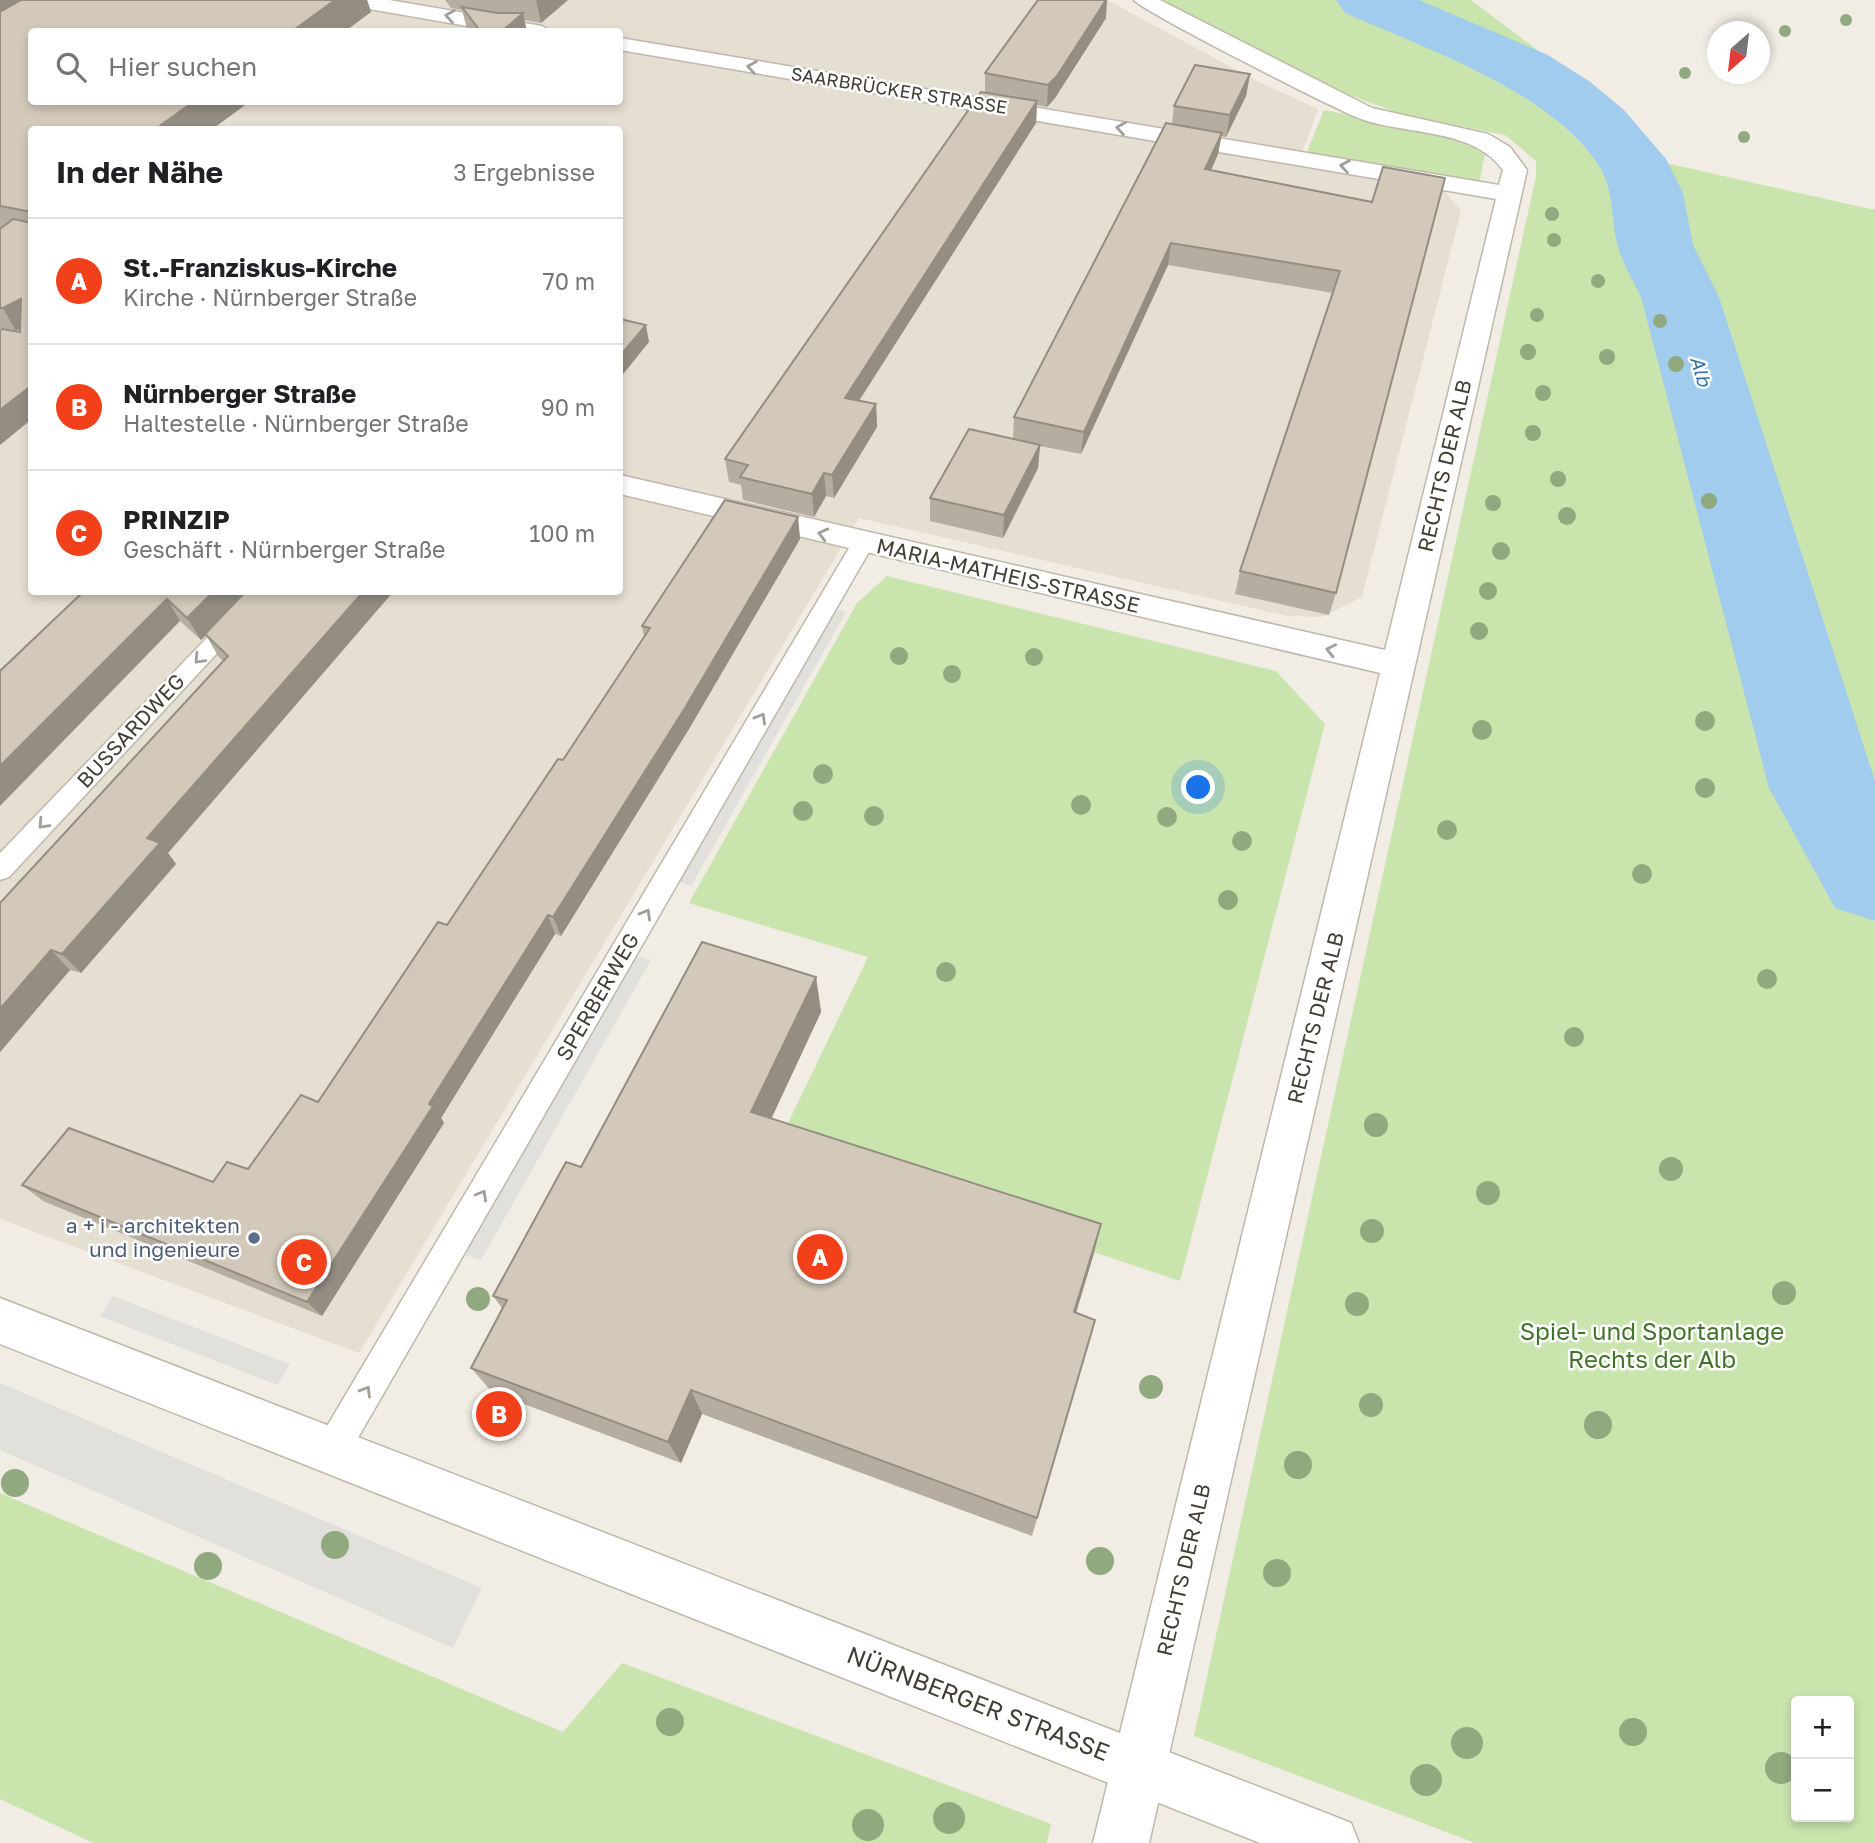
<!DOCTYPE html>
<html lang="de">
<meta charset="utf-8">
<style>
:root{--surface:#fff;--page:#f6f6f6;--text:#202124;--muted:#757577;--line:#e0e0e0;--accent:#f2401a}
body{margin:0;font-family:"Golos Text",sans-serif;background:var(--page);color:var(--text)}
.controls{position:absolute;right:21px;bottom:21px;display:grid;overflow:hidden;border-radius:7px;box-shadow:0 4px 10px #0003}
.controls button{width:63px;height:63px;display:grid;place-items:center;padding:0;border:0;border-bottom:2px solid var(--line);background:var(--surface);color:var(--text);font:35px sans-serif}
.compass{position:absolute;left:1707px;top:21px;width:63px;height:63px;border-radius:50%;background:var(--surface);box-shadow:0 4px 10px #0003;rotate:208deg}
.you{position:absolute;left:1199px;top:788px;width:24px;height:24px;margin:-18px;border:5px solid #fff;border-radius:50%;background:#1a73e8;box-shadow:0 0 0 10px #1a73e833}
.badge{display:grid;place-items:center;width:46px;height:46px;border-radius:50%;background:var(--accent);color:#fff;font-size:23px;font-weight:700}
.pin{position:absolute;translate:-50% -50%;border:4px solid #fff;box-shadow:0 2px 7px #0006}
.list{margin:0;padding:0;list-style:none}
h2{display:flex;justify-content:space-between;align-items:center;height:91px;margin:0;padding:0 28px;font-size:30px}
h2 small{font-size:23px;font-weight:400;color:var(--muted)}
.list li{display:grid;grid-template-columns:46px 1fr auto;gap:21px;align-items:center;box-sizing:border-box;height:126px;padding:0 28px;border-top:2px solid var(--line)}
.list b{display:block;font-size:26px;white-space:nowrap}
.list p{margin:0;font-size:23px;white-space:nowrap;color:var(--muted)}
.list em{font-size:23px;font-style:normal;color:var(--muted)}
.icon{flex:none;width:38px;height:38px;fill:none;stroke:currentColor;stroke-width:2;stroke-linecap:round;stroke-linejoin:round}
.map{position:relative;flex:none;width:1875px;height:1843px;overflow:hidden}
.search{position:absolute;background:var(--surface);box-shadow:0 4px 10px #0003;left:28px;top:28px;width:595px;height:77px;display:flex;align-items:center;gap:18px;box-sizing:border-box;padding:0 24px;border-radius:7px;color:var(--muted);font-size:26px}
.panel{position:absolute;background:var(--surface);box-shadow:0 4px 10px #0003;left:28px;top:126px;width:595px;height:469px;border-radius:7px}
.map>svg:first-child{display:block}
</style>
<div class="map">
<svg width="1875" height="1843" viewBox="0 0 1875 1843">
<rect width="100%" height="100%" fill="#f1ede4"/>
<path fill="#e5dfd2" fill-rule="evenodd" d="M0,0H1107L1259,82L1318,109L1299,161L1440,186L1461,211L1362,597L1322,617L1287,616L859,518L359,1353L0,1219ZM32,32H620V102H32ZM32,130H620V592H32Z"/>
<g fill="#cae4ad" fill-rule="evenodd">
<path d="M1160,0H1471L1561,68L1666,163L1875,210V1843H1475L1194,1736L1536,176V161L1505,135L1401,114L1336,90ZM1796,1701H1849V1817H1796Z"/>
<polygon points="1324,110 1461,137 1486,149 1479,184 1306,154"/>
<polygon points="887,576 1276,671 1325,724 1180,1281 777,1146 868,957 689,903 857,603"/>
<polygon points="0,1493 563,1732 622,1663 1051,1824 1047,1843 93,1843 0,1799"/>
</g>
<g fill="#e2e0dc">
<polygon points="833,608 846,612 691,886 674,880"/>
<polygon points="630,954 651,960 481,1260 455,1252"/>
<polygon points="113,1296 290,1364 277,1385 100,1316"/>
<polygon points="0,1383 482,1588 453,1648 0,1450"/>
</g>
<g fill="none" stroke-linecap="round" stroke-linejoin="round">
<path fill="#a1cced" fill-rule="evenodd" d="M1336,0H1419L1546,54L1589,81L1624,110L1666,159L1683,193L1693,245L1719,297L1875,781V921L1835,908L1769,788L1641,297C1633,280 1621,261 1617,243C1611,217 1614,190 1599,166C1553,92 1422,47 1345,13Z"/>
<g stroke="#bfb8aa" stroke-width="3">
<g id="service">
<polygon points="863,536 874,543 344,1462 332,1467 320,1462 315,1450 320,1438 852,543"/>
<polygon points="251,592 274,592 9,877 0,880 0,853"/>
</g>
</g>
<g stroke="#bfb8aa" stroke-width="3">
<g id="minor">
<polygon points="342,0 389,0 542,26 552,32 502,32 352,6"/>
<path d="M1134,0H1160L1372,108L1488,134L1510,147L1527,170L1149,1843H1093L1380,673L620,494V475L1385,650L1496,199L620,50V38L1499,185L1503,170C1471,126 1402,136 1356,117C1331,107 1142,11 1134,0Z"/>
</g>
</g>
<g stroke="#bfb8aa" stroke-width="3">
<polygon id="tertiary" points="0,1298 1331,1815 1351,1823 1359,1843 1260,1843 0,1344"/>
</g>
<use href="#service" fill="#fff" fill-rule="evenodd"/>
<use href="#minor" fill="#fff" fill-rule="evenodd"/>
<use href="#tertiary" fill="#fff" fill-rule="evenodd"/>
</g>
<g fill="#91a97e">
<circle cx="1846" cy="20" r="6"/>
<circle cx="1785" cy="31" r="6"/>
<circle cx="1685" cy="73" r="6"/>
<circle cx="1744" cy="137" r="6"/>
<circle cx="1552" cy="214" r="7"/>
<circle cx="1554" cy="240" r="7"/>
<circle cx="1598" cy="281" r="7"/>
<circle cx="1537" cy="315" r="7"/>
<circle cx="1660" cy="321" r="7"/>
<circle cx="1528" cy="352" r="8"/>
<circle cx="1607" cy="357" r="8"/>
<circle cx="1676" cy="364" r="8"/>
<circle cx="1543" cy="393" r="8"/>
<circle cx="1533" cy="433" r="8"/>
<circle cx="1558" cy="479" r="8"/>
<circle cx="1709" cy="501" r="8"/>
<circle cx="1493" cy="503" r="8"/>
<circle cx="1567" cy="516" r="9"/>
<circle cx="1501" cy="551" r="9"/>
<circle cx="1488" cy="591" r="9"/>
<circle cx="1479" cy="631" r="9"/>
<circle cx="899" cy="656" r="9"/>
<circle cx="1034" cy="657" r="9"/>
<circle cx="952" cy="674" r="9"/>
<circle cx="1705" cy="721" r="10"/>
<circle cx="1482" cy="730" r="10"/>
<circle cx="823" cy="774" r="10"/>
<circle cx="1705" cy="788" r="10"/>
<circle cx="1081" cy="805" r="10"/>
<circle cx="803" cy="811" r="10"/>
<circle cx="874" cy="816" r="10"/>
<circle cx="1167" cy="817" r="10"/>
<circle cx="1447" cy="830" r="10"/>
<circle cx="1242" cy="841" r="10"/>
<circle cx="1642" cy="874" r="10"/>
<circle cx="1228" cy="900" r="10"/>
<circle cx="946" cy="972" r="10"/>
<circle cx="1767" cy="979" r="10"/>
<circle cx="1574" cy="1037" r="10"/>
<circle cx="1376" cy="1125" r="12"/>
<circle cx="1671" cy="1169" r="12"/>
<circle cx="1488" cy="1193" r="12"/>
<circle cx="1372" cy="1231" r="12"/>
<circle cx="1784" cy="1293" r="12"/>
<circle cx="478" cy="1299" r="12"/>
<circle cx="1357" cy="1304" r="12"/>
<circle cx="1151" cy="1387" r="12"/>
<circle cx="1371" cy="1405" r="12"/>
<circle cx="1598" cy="1425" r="14"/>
<circle cx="1298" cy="1465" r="14"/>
<circle cx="15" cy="1483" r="14"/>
<circle cx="335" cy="1545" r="14"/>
<circle cx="1100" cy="1561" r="14"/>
<circle cx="208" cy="1566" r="14"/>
<circle cx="1277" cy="1573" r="14"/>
<circle cx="670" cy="1722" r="14"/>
<circle cx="1633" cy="1732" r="14"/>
<circle cx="1467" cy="1743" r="16"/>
<circle cx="1781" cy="1768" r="16"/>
<circle cx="1426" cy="1780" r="16"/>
<circle cx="949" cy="1818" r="16"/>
<circle cx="868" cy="1825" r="16"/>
</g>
<g fill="#b5ada0">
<polygon points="0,0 367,0 371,12 344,32 32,32 32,102 249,102 211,130 32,130 32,419 20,329 16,331 0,328"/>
<polygon points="445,0 568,0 541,23 524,20 527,32 469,32 467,29 462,10 451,8"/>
<polygon points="1106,18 1055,98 1047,107 1037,105 1036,123 859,401 876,404 877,427 834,498 826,496 814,517 743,500 741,485 729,482 725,459 985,93 985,73"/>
<polygon points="1250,74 1246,96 1226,137 1221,136 1218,154 1211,170 1372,202 1336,593 1329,615 1235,594 1240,571 1333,293 1168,265 1081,454 1040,446 1038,468 1003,538 930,521 930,498 1013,439 1014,417 1172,124 1174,106"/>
<polygon points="798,517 800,539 689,729 561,936 555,934 441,1118 444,1123 322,1316 43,1201 22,1185 213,1182 248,1169 318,1102 447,925 563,760 644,637 642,626"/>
<polygon points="83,592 393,592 168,853 176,864 81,973 70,970 0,1052 0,903 223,661 218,656 206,635 201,640 180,621"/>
<polygon points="816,977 821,1012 771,1119 1094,1253 1076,1313 1088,1346 1032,1536 702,1414 681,1463 492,1392 471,1368 502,1308 493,1296 581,1167"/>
</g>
<g fill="#938d82">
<polygon points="0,0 53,0 0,32"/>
<polygon points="335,0 367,0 371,12 344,32 291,32"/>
<polygon points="536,0 568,0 541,23"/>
<polygon points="1106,0 1107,0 1106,18 1055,98 1047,107 1048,85"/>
<polygon points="523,13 527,32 501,32"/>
<polygon points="1250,74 1246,96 1226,137 1230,115"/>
<polygon points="1037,101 1036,123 846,421 845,398"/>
<polygon points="193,102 249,102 211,130 154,130"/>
<polygon points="1222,133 1218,154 1202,191 1205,169"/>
<polygon points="1171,243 1168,265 1081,454 1084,432"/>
<polygon points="21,299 32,323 16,331 3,308"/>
<polygon points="646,325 649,342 620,378 620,356"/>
<polygon points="32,385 32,419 0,445 0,410"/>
<polygon points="876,404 877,427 834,498 832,475"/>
<polygon points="1040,445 1038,468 1003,538 1004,515"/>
<polygon points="824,473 826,496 814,517 812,494"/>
<polygon points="798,517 800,539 689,729 561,936 553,917"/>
<polygon points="213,592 248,592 201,640 187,618"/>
<polygon points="363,592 393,592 168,853 176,864 81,973 62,954 147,838"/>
<polygon points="167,599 180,621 0,806 0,766"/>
<polygon points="548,915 555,934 441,1118 444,1123 322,1316 307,1302 429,1104"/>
<polygon points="51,950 70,970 0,1052 0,1009"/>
<polygon points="816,977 821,1012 759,1145 751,1112"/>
<polygon points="1101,1224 1094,1253 1068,1339 1074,1312"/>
<polygon points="691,1390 702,1414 681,1463 668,1442"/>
</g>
<g fill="#d2c9ba" stroke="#938d82" stroke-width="2">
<polygon points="21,0 335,0 291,32 32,32 32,102 193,102 154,130 32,130 32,212 0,206 0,12"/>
<polygon points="1038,0 1106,0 1057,76 1048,85 985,73"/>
<polygon points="462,7 497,13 523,13 501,32 481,32"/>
<polygon points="1195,65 1250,74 1230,115 1174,106"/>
<polygon points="981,92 1037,101 845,398 876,404 832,475 824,473 812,494 740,477 748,465 725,459"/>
<polygon points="1166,123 1222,133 1205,169 1372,202 1383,167 1445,178 1336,593 1240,571 1340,271 1171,243 1084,432 1014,417"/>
<polygon points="13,219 32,223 32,385 0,410 0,330 2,329 20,332 21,299 3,308 0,308 0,229"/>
<polygon points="620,319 646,325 620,356"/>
<polygon points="969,429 1040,445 1004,515 930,498"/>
<polygon points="725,500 798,517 685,708 553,917 548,915 429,1104 433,1106 307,1302 22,1185 69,1128 213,1182 227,1162 248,1169 301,1095 318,1102 438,922 447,925 558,759 563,760 650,628 642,626"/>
<polygon points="83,592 213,592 187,618 167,599 0,766 0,671"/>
<polygon points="245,592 363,592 147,838 160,843 62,954 51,950 0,1009 0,903 228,656 205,634"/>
<polygon points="702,942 816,977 751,1112 1101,1224 1074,1312 1095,1320 1037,1518 691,1390 668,1442 471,1368 507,1300 493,1296 566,1162 581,1167"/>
</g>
<defs><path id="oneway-chevron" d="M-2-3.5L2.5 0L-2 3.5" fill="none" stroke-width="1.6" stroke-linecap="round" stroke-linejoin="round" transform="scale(1.75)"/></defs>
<g stroke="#a19e9a">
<use href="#oneway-chevron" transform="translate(450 16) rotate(-171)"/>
<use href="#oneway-chevron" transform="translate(752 67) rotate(-171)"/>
<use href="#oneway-chevron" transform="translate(1121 128) rotate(-170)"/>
<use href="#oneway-chevron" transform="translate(1345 166) rotate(-170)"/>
<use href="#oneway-chevron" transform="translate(823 534) rotate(-166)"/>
<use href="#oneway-chevron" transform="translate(1331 650) rotate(-167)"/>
<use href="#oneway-chevron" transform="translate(199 659) rotate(133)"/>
<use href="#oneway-chevron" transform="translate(761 718) rotate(-60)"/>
<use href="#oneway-chevron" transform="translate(43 824) rotate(133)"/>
<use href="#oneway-chevron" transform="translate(646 914) rotate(-60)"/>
<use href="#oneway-chevron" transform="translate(482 1195) rotate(-60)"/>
<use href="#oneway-chevron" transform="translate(366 1391) rotate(-59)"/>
</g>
<circle fill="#5c6f8a" stroke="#fff" stroke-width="2.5" cx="254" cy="1238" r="7"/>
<g text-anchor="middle" stroke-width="5" stroke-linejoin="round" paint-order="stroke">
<g font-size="18" fill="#433d34" stroke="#fff">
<text transform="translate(899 91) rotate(9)" y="6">SAARBRÜCKER STRASSE</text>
</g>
<g font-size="19" font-style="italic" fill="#3274aa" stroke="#fff">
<text transform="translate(1701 371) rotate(74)" y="7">Alb</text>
</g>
<g font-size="21" fill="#433d34" stroke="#fff">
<text transform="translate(1445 466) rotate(-77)" y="7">RECHTS DER ALB</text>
<text transform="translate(1008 576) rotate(13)" y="7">MARIA-MATHEIS-STRASSE</text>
<text transform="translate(131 731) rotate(-47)" y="7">BUSSARDWEG</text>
<text transform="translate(598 997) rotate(-60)" y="7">SPERBERWEG</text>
<text transform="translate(1316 1018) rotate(-76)" y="7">RECHTS DER ALB</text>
<text transform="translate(1184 1570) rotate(-77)" y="7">RECHTS DER ALB</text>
</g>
<g font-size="21" fill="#4e5e75" stroke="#fff" text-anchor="end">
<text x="240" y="1233">a + i - architekten<tspan x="240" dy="24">und ingenieure</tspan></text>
</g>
<g font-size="24" fill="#43722a" stroke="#fff">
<text x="1652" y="1340">Spiel- und Sportanlage<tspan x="1652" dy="28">Rechts der Alb</tspan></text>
</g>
<g font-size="24" fill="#433d34" stroke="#fff">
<text transform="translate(978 1704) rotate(21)" y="8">NÜRNBERGER STRASSE</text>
</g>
</g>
</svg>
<div class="controls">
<button>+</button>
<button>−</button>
</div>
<svg class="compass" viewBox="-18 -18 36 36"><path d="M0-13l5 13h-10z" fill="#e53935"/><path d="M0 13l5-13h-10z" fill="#757577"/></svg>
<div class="you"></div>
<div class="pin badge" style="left:820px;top:1257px">A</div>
<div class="pin badge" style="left:499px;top:1414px">B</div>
<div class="pin badge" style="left:304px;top:1262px">C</div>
<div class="search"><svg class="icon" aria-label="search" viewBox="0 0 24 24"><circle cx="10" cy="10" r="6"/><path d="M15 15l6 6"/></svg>Hier suchen</div>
<section class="panel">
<h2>In der Nähe<small>3 Ergebnisse</small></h2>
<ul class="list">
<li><span class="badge">A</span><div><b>St.-Franziskus-Kirche</b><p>Kirche · Nürnberger Straße</p></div><em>70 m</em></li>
<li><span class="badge">B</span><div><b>Nürnberger Straße</b><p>Haltestelle · Nürnberger Straße</p></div><em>90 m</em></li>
<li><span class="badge">C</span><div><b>PRINZIP</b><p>Geschäft · Nürnberger Straße</p></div><em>100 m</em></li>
</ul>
</section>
</div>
